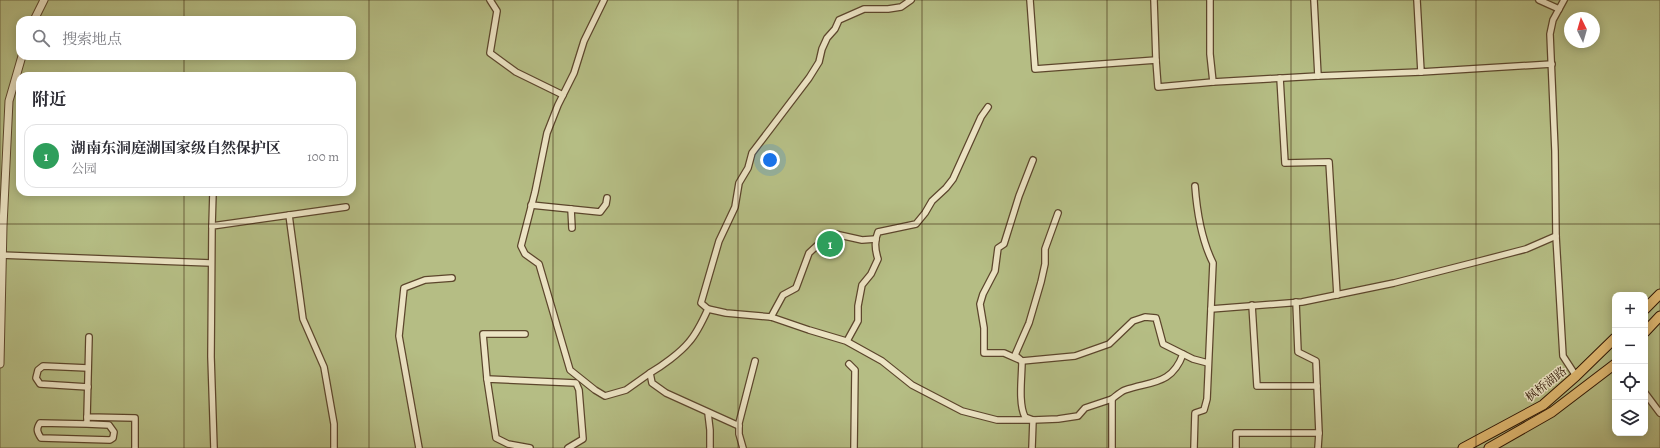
<!DOCTYPE html>
<html lang="zh">
<meta charset="utf-8">
<style>
:root{--surface:#fff;--page:#f2f2f3;--text:#2b2b33;--muted:#7c7c81;--line:#e1e1e2;--accent:#ea580c}
body{margin:0;font-family:Alegreya,"Noto Serif SC",serif;background:var(--page);color:var(--text)}
.controls{position:absolute;right:12px;bottom:12px;display:grid;overflow:hidden;border-radius:8px;box-shadow:0 2px 10px #0003}
.controls button{width:36px;height:36px;display:grid;place-items:center;padding:0;border:0;border-bottom:1px solid var(--line);background:var(--surface);color:var(--text);font:20px sans-serif}
.compass{position:absolute;left:1564px;top:12px;width:36px;height:36px;border-radius:50%;background:var(--surface);box-shadow:0 2px 10px #0003;rotate:355deg}
.you{position:absolute;left:770px;top:160px;width:14px;height:14px;margin:-10px;border:3px solid #fff;border-radius:50%;background:#1a73e8;box-shadow:0 0 0 6px #1a73e833}
.badge{display:grid;place-items:center;width:26px;height:26px;border-radius:50%;background:var(--accent);color:#fff;font-size:13px;font-weight:700}
.pin{position:absolute;translate:-50% -50%;border:2px solid #fff;box-shadow:0 1px 4px #0006}
.list{margin:0;padding:0;list-style:none}
h2{display:flex;justify-content:space-between;align-items:center;height:52px;margin:0;padding:0 16px;font-size:17px}
h2 small{font-size:13px;font-weight:400;color:var(--muted)}
.list li{display:grid;grid-template-columns:26px 1fr auto;gap:12px;align-items:center;box-sizing:border-box;height:64px;margin:0 8px 8px;padding:0 8px;border:1px solid var(--line);border-radius:12px}
.list b{display:block;font-size:15px;white-space:nowrap}
.list p{margin:0;font-size:13px;white-space:nowrap;color:var(--muted)}
.list em{font-size:13px;font-style:normal;color:var(--muted)}
.icon{flex:none;width:22px;height:22px;fill:none;stroke:currentColor;stroke-width:2;stroke-linecap:round;stroke-linejoin:round}
.map{position:relative;flex:none;width:1660px;height:448px;overflow:hidden}
.search{position:absolute;background:var(--surface);box-shadow:0 2px 10px #0003;left:16px;top:16px;width:340px;height:44px;display:flex;align-items:center;gap:10px;box-sizing:border-box;padding:0 14px;border-radius:12px;color:var(--muted);font-size:15px}
.panel{position:absolute;background:var(--surface);box-shadow:0 2px 10px #0003;left:16px;top:72px;width:340px;height:124px;border-radius:12px}
.map>svg:first-child{display:block}
</style>
<div class="map">
<svg width="1660" height="448" viewBox="0 0 1660 448">
<rect width="100%" height="100%" fill="#e2d5a4"/>
<filter id="stains"><feTurbulence type="fractalNoise" baseFrequency=".005" numOctaves="4"/><feColorMatrix values="0 0 0 0 .2 0 0 0 0 .09 0 0 0 0 .02 0 0 0 .5 -.17"/></filter>
<radialGradient id="worn" r=".72"><stop offset=".6" stop-color="#630" stop-opacity="0"/><stop offset="1" stop-color="#630" stop-opacity=".3"/></radialGradient>
<path fill="#b5bd84" stroke="#726a44" fill-rule="evenodd" d="M0,0H1660V448H0ZM1570,18H1594V42H1570ZM20,20H352V56H20ZM20,76H352V192H20ZM1615,295H1645V433H1615Z"/>
<g fill="none" stroke-linecap="round" stroke-linejoin="round">
<g stroke="#5c462c" stroke-width="8">
<g id="minor">
<polyline points="490,0 497,11 490,53 516,72 563,95"/>
<polyline points="604,0 584,41 574,73 558,105 547,133 535,192 521,246 525,254 539,264 570,370 595,390 605,396 626,390 650,373"/>
<polyline points="1030,0 1035,69 1156,60 1158,87 1213,82 1318,76 1314,0"/>
<polyline points="1154,0 1156,60"/>
<polyline points="1210,0 1210,54 1213,82"/>
<polyline points="1417,0 1421,72 1552,64"/>
<polyline points="1539,0 1559,9"/>
<polyline points="1564,0 1553,20 1550,34 1555,151 1556,236 1563,356 1576,376"/>
<polyline points="1318,76 1421,72"/>
<polyline points="1280,78 1285,163 1329,162 1337,295"/>
<polyline points="1033,160 1019,196 1004,244 998,248 995,271 983,294 980,304 984,328 984,353 1004,353 1022,361 1075,356 1109,344 1133,321 1145,317 1156,318 1163,344 1193,359 1208,363"/>
<polyline points="531,205 600,212 606,204 607,198"/>
<polyline points="571,209 572,228"/>
<path d="M1058,213L1045,249V264L1041,282L1029,323L1015,355L1022,361C1022,377 1018,403 1025,417L1033,420L1058,419L1078,416L1085,408L1112,399"/>
<polyline points="289,215 303,319 324,367 334,424 334,448"/>
<polyline points="212,226 213,192"/>
<polyline points="0,255 211,263"/>
<polyline points="1252,305 1257,386 1317,386 1316,361 1298,352 1296,302"/>
<polyline points="708,309 726,313 771,317 809,330 846,341 882,361 912,385 962,411 997,420 1033,420 1032,448"/>
<polyline points="1211,309 1302,302 1394,283 1476,262 1526,249 1556,236"/>
<polyline points="771,317 783,295 796,288 809,253 822,241 835,234 862,240 876,239"/>
<polyline points="89,337 87,417 135,418 135,448"/>
<path d="M847,341L858,321V306L862,285L871,274L878,259C875,250 874,241 878,232L916,224L925,213L932,201L946,188L953,179L981,117L988,107"/>
<polyline points="849,364 855,370 854,448"/>
<polyline points="487,379 483,334 525,334"/>
<polyline points="88,387 40,384 36,378 38,370 43,366 88,368"/>
<polyline points="1645,393 1660,413"/>
<polyline points="708,413 710,430 710,448"/>
<path d="M87,424L109,425L114,432L113,438L110,440L41,438C37,432 36,429 40,423L87,424V417"/>
<path d="M739,426L666,393L652,383L650,373C662,366 680,353 689,342C697,333 703,320 708,309L701,303L719,241L735,207L739,183L748,168L752,153L809,78L819,62L822,49L827,38L835,29L839,20L864,9H888L901,7L911,0"/>
<polyline points="214,448 211,357 212,226 346,207"/>
<polyline points="419,448 399,336 404,288 425,280 452,278"/>
<polyline points="530,448 508,444 496,438 487,379 576,383 579,390 583,439 568,448"/>
<polyline points="743,448 739,434 739,423 755,361"/>
<path d="M1112,448V399C1116,396 1120,392 1125,390C1151,381 1172,385 1183,354"/>
<path d="M1194,448L1195,413L1204,410L1207,399L1213,263C1201,239 1197,213 1195,186"/>
<polyline points="1236,448 1236,433 1319,433 1317,386"/>
<polyline points="1318,448 1319,433"/>
</g>
</g>
<g stroke="#5c462c" stroke-width="9">
<g id="tertiary">
<polyline points="34,20 44,0"/>
<polyline points="0,364 3,226 9,101 22,56"/>
</g>
</g>
<g stroke="#2f1604" stroke-width="11">
<g id="primary">
<polyline points="1645,309 1660,294"/>
<polyline points="1645,332 1660,316"/>
<polyline points="1463,448 1543,405 1576,376 1615,338"/>
<polyline points="1489,448 1552,412 1615,364"/>
</g>
</g>
<use href="#minor" stroke="#ece4c4" stroke-width="5.5"/>
<use href="#tertiary" stroke="#ece4c4" stroke-width="7"/>
<use href="#primary" stroke="#e1ba72" stroke-width="9"/>
</g>
<path fill="none" stroke="#2f1604" stroke-width="1" stroke-opacity="0.55" d="M184,0V20M369,0V448M553,0V448M738,0V448M922,0V448M1107,0V448M1291,0V448M1476,0V448M184,56V76M184,192V448M0,224H1660"/>
<g text-anchor="middle" stroke-width="3" stroke-linejoin="round" paint-order="stroke">
<g font-size="12" fill="#2f1604" stroke="#ece4c4">
<text transform="translate(1546 384) rotate(-38)" y="4">枫桥湖路</text>
</g>
</g>
<rect width="100%" height="100%" filter="url(#stains)"/>
<rect width="100%" height="100%" fill="url(#worn)"/>
</svg>
<div class="controls">
<button>+</button>
<button>−</button>
<button><svg class="icon" aria-label="locate" viewBox="0 0 24 24"><circle cx="12" cy="12" r="6"/><path d="M12 2v4M12 18v4M2 12h4M18 12h4"/></svg></button>
<button><svg class="icon" aria-label="layers" viewBox="0 0 24 24"><path d="M12 4l9 5-9 5-9-5zM3 14l9 5 9-5"/></svg></button>
</div>
<svg class="compass" viewBox="-18 -18 36 36"><path d="M0-13l5 13h-10z" fill="#e53935"/><path d="M0 13l5-13h-10z" fill="#7c7c81"/></svg>
<div class="you"></div>
<div class="pin badge" style="left:830px;top:244px;background:#2e9e5b">1</div>
<div class="search"><svg class="icon" aria-label="search" viewBox="0 0 24 24"><circle cx="10" cy="10" r="6"/><path d="M15 15l6 6"/></svg>搜索地点</div>
<section class="panel">
<h2>附近<small></small></h2>
<ul class="list">
<li><span class="badge" style="background:#2e9e5b">1</span><div><b>湖南东洞庭湖国家级自然保护区</b><p>公园</p></div><em>100 m</em></li>
</ul>
</section>
</div>
